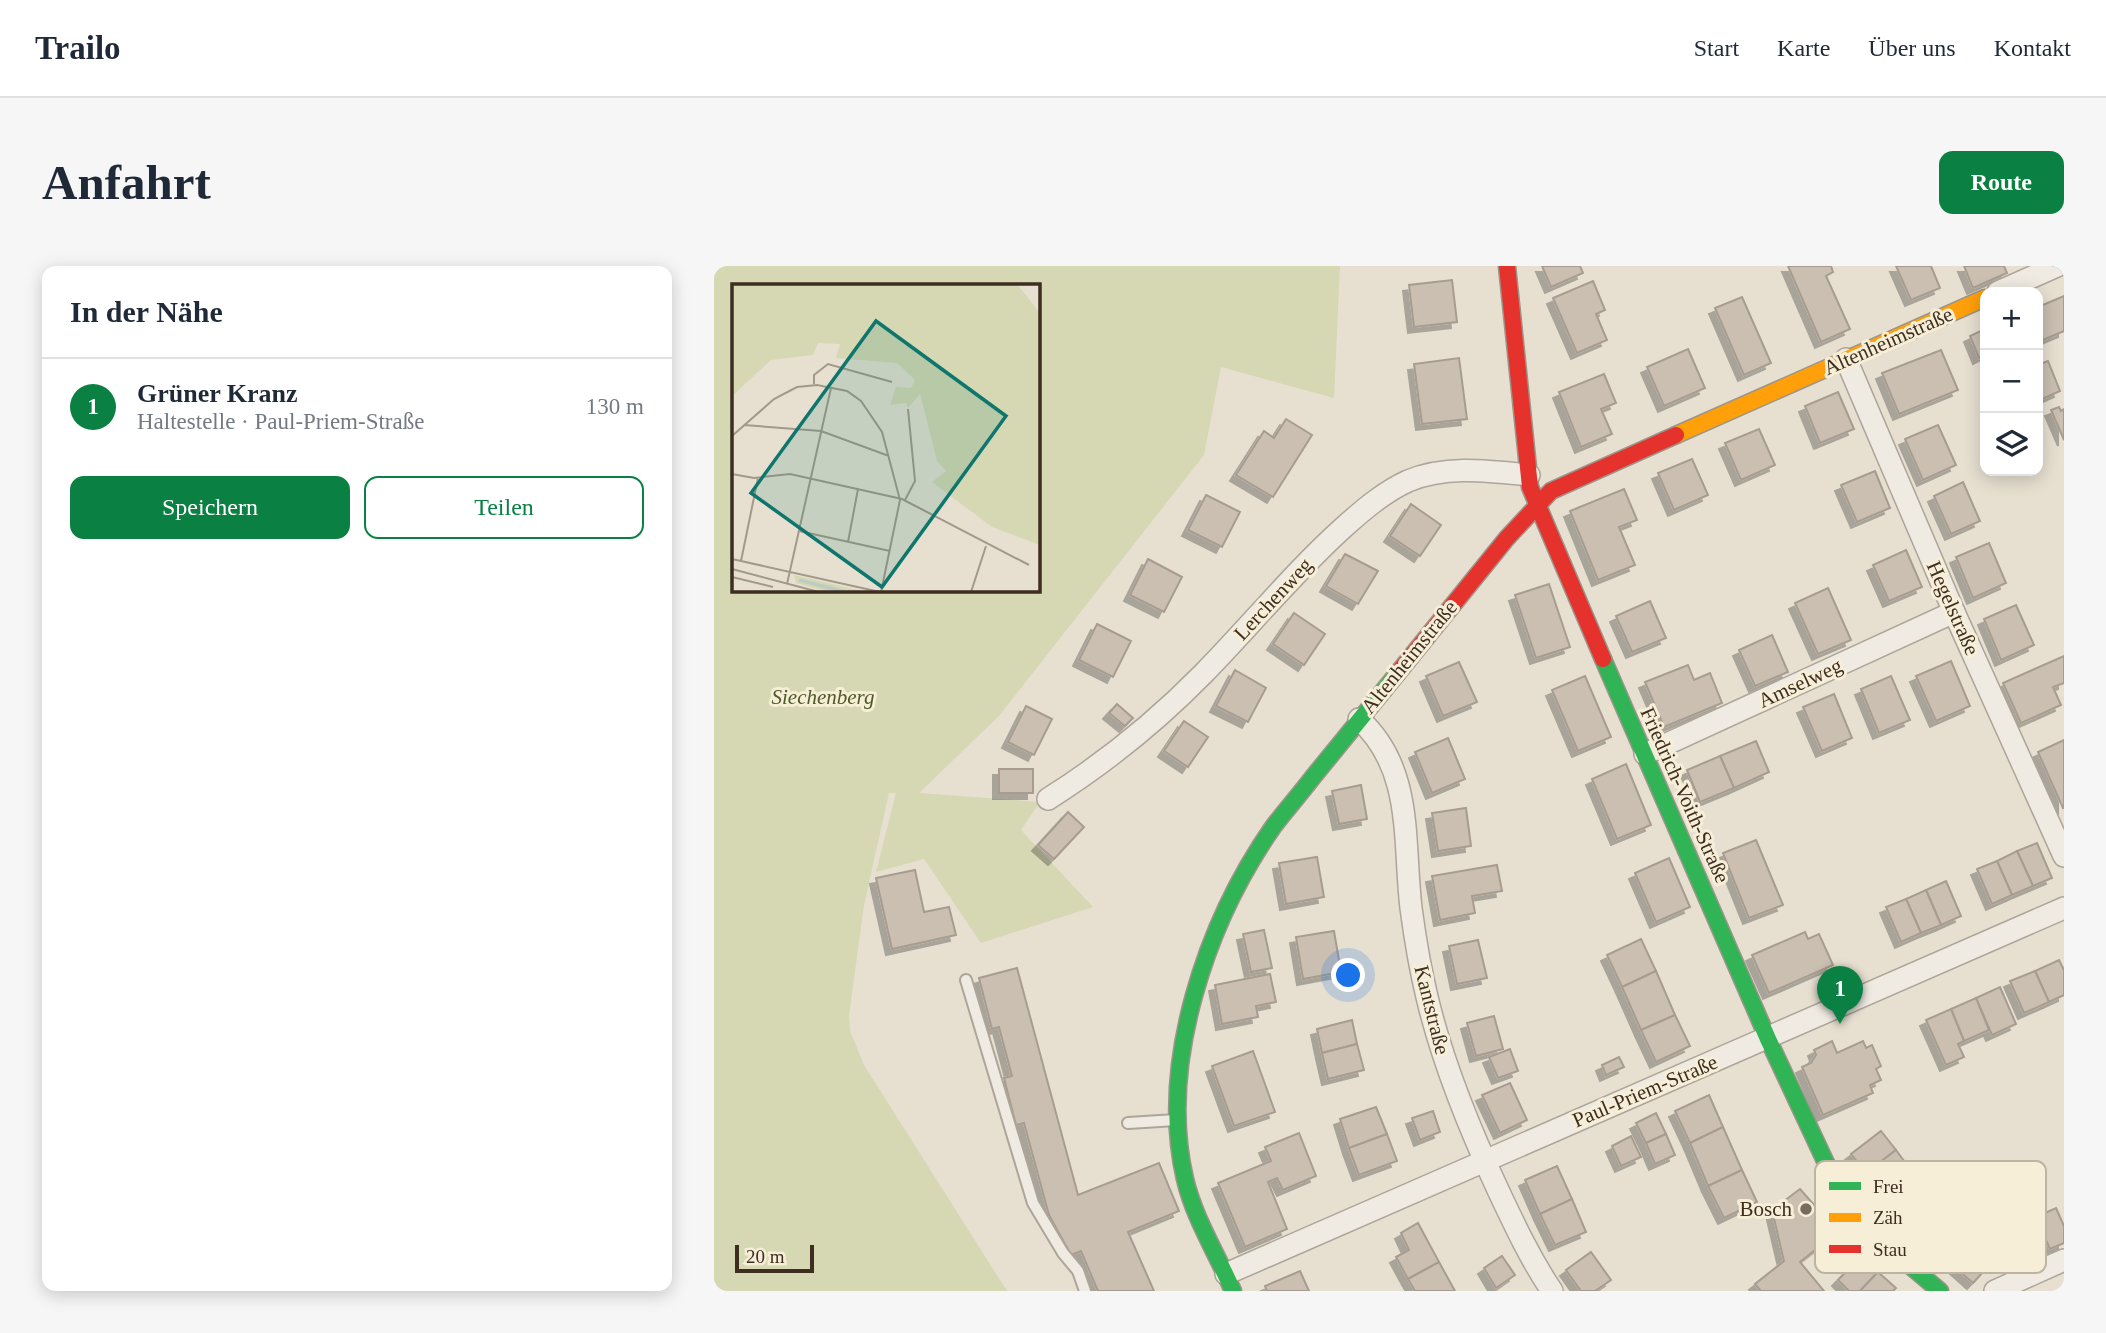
<!DOCTYPE html>
<html lang="de">
<meta charset="utf-8">
<style>
:root{--surface:#fff;--page:#f6f6f7;--text:#1f2937;--muted:#747a83;--line:#e0e1e3;--accent:#0b8043}
body{margin:0;font-family:"Times New Roman",serif;background:var(--page);color:var(--text)}
.controls{position:absolute;right:21px;top:21px;display:grid;overflow:hidden;border-radius:14px;box-shadow:0 4px 18px #0003}
.controls button{width:63px;height:63px;display:grid;place-items:center;padding:0;border:0;border-bottom:2px solid var(--line);background:var(--surface);color:var(--text);font:35px sans-serif}
.scale{position:absolute;left:21px;bottom:18px;width:79px;box-sizing:border-box;padding-left:7px;border:4px solid #3d2e20;border-top:0;font-size:19px;line-height:24px;white-space:nowrap;color:#3d2e20;-webkit-text-stroke:5px #f7eed8;paint-order:stroke}
.you{position:absolute;left:635px;top:710px;width:24px;height:24px;margin:-18px;border:5px solid #fff;border-radius:50%;background:#1a73e8;box-shadow:0 0 0 10px #1a73e833}
.badge{display:grid;place-items:center;width:46px;height:46px;border-radius:50%;background:var(--accent);color:#fff;font-size:23px;font-weight:700}
.pin{position:absolute;translate:-50% -58px;filter:drop-shadow(0 2px 4px #0008)}
.pin::after{content:'';position:absolute;top:37px;width:24px;height:21px;background:inherit;clip-path:polygon(0 0,100% 0,50% 100%)}
.list{margin:0;padding:0;list-style:none}
h2{display:flex;justify-content:space-between;align-items:center;height:91px;margin:0;padding:0 28px;font-size:30px}
h2 small{font-size:23px;font-weight:400;color:var(--muted)}
.list li{display:grid;grid-template-columns:46px 1fr auto;gap:21px;align-items:center;box-sizing:border-box;height:98px;padding:0 28px;border-top:2px solid var(--line)}
.list b{display:block;font-size:26px;white-space:nowrap}
.list p{margin:0;font-size:23px;white-space:nowrap;color:var(--muted)}
.list em{font-size:23px;font-style:normal;color:var(--muted)}
.actions{display:flex;gap:14px;padding:21px 28px}
.actions a{flex:1;padding:16px 0;border:2px solid var(--accent);border-radius:14px;text-align:center;font-size:24px;color:var(--accent)}
.actions .main{background:var(--accent);color:#fff}
.icon{flex:none;width:38px;height:38px;fill:none;stroke:currentColor;stroke-width:2;stroke-linecap:round;stroke-linejoin:round}
.map{position:relative;flex:none;width:1350px;height:1025px;overflow:hidden;border-radius:14px}
header{display:flex;align-items:center;gap:42px;box-sizing:border-box;height:98px;padding:0 35px;background:var(--surface);border-bottom:2px solid var(--line)}
header strong{font-size:33px}
nav{display:flex;gap:38px;margin-inline-start:auto;font-size:24px}
.intro{display:flex;align-items:center;justify-content:space-between;box-sizing:border-box;height:168px;padding:0 42px}
h1{margin:0;font-size:49px}
.button{padding:18px 32px;border-radius:14px;background:var(--accent);color:#fff;font-size:24px;font-weight:700}
main{display:flex;gap:42px;padding:0 42px}
aside{flex:1;background:var(--surface);border-radius:14px;box-shadow:0 4px 18px #0003}
.map>svg:first-child{display:block}
</style>
<header>
<strong>Trailo</strong>
<nav><a>Start</a><a>Karte</a><a>Über uns</a><a>Kontakt</a></nav>
</header>
<div class="intro"><h1>Anfahrt</h1><a class="button">Route</a></div>
<main>
<aside>
<h2>In der Nähe<small></small></h2>
<ul class="list">
<li><span class="badge">1</span><div><b>Grüner Kranz</b><p>Haltestelle · Paul-Priem-Straße</p></div><em>130 m</em></li>
</ul>
<div class="actions"><a class="main">Speichern</a><a>Teilen</a></div>
</aside>
<div class="map">
<svg width="1350" height="1025" viewBox="0 0 1350 1025">
<defs>
<filter id="shadow"><feDropShadow dx="-6" dy="6" stdDeviation="0" flood-color="#0004"/></filter>
</defs>
<rect width="100%" height="100%" fill="#e7e0d1"/>
<path fill="#d6d7b3" fill-rule="evenodd" d="M0,0H626L620,132L507,101L490,189L285,450L205,527L326,536L307,564L379,641L267,677L210,593L162,606L182,527H175L150,639L135,750L136,765L150,799L293,1025H0ZM19,19H324V324H19Z"/>
<g fill="#cbbfb2" stroke="#a89c90" stroke-width="2" filter="url(#shadow)">
<polygon points="828,0 866,0 869,7 837,21"/>
<polygon points="1074,0 1117,0 1119,6 1112,10 1136,63 1107,76"/>
<polygon points="1182,0 1217,0 1226,22 1197,34"/>
<polygon points="1250,0 1290,0 1293,7 1259,22"/>
<polygon points="738,14 743,56 700,61 695,19"/>
<polygon points="879,15 891,44 882,48 893,74 863,87 839,32"/>
<polygon points="1350,30 1350,65 1324,76 1324,41"/>
<polygon points="1028,31 1057,97 1030,109 1001,42"/>
<polygon points="1271,63 1271,89 1265,92 1256,70"/>
<polygon points="974,83 991,122 950,140 933,101"/>
<polygon points="1227,84 1244,124 1185,148 1168,107"/>
<polygon points="745,92 753,153 708,158 700,98"/>
<polygon points="1334,95 1346,125 1324,135 1324,99"/>
<polygon points="890,108 902,137 887,143 898,168 867,181 845,126"/>
<polygon points="1124,126 1140,163 1106,177 1091,140"/>
<polygon points="1345,141 1347,145 1350,143 1350,174 1337,144"/>
<polygon points="572,153 598,169 559,231 522,209 550,165 560,172"/>
<polygon points="1224,159 1242,199 1209,214 1191,173"/>
<polygon points="1045,163 1061,199 1027,214 1011,177"/>
<polygon points="978,193 994,229 960,244 944,207"/>
<polygon points="1161,205 1176,242 1143,256 1127,219"/>
<polygon points="1249,216 1266,255 1237,268 1220,230"/>
<polygon points="910,223 923,254 905,261 921,299 884,314 856,245"/>
<polygon points="492,229 526,246 508,281 474,264"/>
<polygon points="697,238 727,259 706,290 676,270"/>
<polygon points="1275,277 1292,317 1259,332 1242,291"/>
<polygon points="1192,284 1208,321 1175,335 1159,299"/>
<polygon points="631,288 664,305 644,338 612,320"/>
<polygon points="434,293 468,311 450,346 416,329"/>
<polygon points="835,318 856,381 822,392 801,329"/>
<polygon points="1114,322 1137,374 1104,388 1081,337"/>
<polygon points="936,335 952,372 918,386 902,350"/>
<polygon points="1302,339 1320,379 1287,394 1270,353"/>
<polygon points="580,347 611,368 590,399 559,378"/>
<polygon points="383,358 417,375 399,411 365,394"/>
<polygon points="1058,369 1074,406 1041,420 1025,384"/>
<polygon points="1350,390 1350,417 1339,421 1347,439 1307,457 1289,417"/>
<polygon points="1237,395 1256,440 1222,455 1202,410"/>
<polygon points="745,396 763,436 729,450 712,410"/>
<polygon points="974,399 980,414 996,407 1008,437 950,461 931,416"/>
<polygon points="521,404 552,422 534,456 502,440"/>
<polygon points="871,410 897,471 864,485 838,424"/>
<polygon points="1177,410 1196,454 1165,467 1147,423"/>
<polygon points="1120,428 1138,472 1108,485 1089,441"/>
<polygon points="403,438 419,452 411,460 395,447"/>
<polygon points="312,440 338,453 320,489 294,476"/>
<polygon points="470,455 494,471 474,501 450,485"/>
<polygon points="734,472 751,513 718,527 701,486"/>
<polygon points="1350,474 1350,542 1349,542 1324,486"/>
<polygon points="1042,475 1055,506 1020,522 1006,490"/>
<polygon points="1006,490 1020,522 986,536 973,504"/>
<polygon points="912,498 937,559 903,573 878,513"/>
<rect x="285" y="503" width="34" height="24"/>
<polygon points="647,519 653,553 625,558 618,525"/>
<polygon points="752,542 757,580 724,585 718,547"/>
<polygon points="354,546 370,561 340,593 324,579"/>
<polygon points="1042,574 1069,639 1035,652 1009,587"/>
<polygon points="1323,577 1338,612 1319,620 1303,585"/>
<polygon points="1303,585 1319,620 1298,629 1283,595"/>
<polygon points="603,591 610,631 572,638 565,597"/>
<polygon points="955,592 976,641 942,656 921,607"/>
<polygon points="1283,595 1298,629 1278,638 1263,603"/>
<polygon points="783,599 788,625 758,630 761,647 726,654 718,610"/>
<polygon points="201,604 210,646 235,641 242,669 178,683 162,612"/>
<polygon points="1232,615 1247,650 1227,659 1212,624"/>
<polygon points="1212,624 1227,659 1207,667 1192,633"/>
<polygon points="1192,633 1207,667 1187,676 1172,641"/>
<polygon points="550,664 558,702 537,706 529,668"/>
<polygon points="620,665 627,706 589,713 582,671"/>
<polygon points="1091,666 1094,673 1105,668 1119,699 1055,727 1038,689"/>
<polygon points="927,673 942,705 908,721 893,689"/>
<polygon points="764,674 773,712 743,718 735,680"/>
<polygon points="1345,694 1350,704 1350,729 1335,736 1321,705"/>
<polygon points="303,702 364,929 445,897 465,945 414,966 440,1025 384,1025 367,985 357,989 335,949 310,857 302,859 290,812 298,810 285,761 278,763 265,712"/>
<polygon points="942,705 961,749 927,764 908,721"/>
<polygon points="1321,705 1335,736 1310,747 1296,715"/>
<polygon points="556,708 562,736 542,740 544,751 508,758 501,719"/>
<polygon points="1286,721 1302,758 1278,769 1262,732"/>
<polygon points="1262,732 1275,764 1250,775 1237,743"/>
<polygon points="1237,743 1250,775 1244,778 1250,791 1232,799 1212,754"/>
<polygon points="961,749 976,780 942,796 927,764"/>
<polygon points="780,750 789,783 762,790 753,757"/>
<polygon points="638,754 643,778 608,787 603,763"/>
<polygon points="1118,775 1123,787 1149,775 1152,782 1158,779 1167,800 1162,803 1167,814 1156,819 1159,827 1109,849 1088,801 1097,797 1102,789 1100,784"/>
<polygon points="643,778 650,804 614,813 608,787"/>
<polygon points="796,783 804,805 784,812 775,791"/>
<polygon points="539,785 561,846 520,860 498,800"/>
<polygon points="905,791 910,801 892,809 888,799"/>
<polygon points="796,817 813,854 786,867 768,829"/>
<polygon points="995,829 1009,861 976,877 961,845"/>
<polygon points="662,841 673,868 635,882 626,853"/>
<polygon points="719,845 726,866 706,874 698,852"/>
<polygon points="942,847 952,868 932,877 922,857"/>
<polygon points="1009,861 1028,904 994,920 976,877"/>
<polygon points="1167,865 1182,884 1152,907 1137,888"/>
<polygon points="585,867 602,910 569,924 563,912 554,916 573,963 531,981 504,917 557,895 551,881"/>
<polygon points="673,868 683,895 645,909 635,882"/>
<polygon points="952,868 961,889 941,898 932,877"/>
<polygon points="917,870 927,891 907,900 898,880"/>
<polygon points="1182,884 1196,903 1167,926 1152,907"/>
<polygon points="843,900 858,933 826,948 811,914"/>
<polygon points="1028,904 1043,936 1010,952 994,920"/>
<polygon points="1086,923 1124,966 1086,996 1110,1025 1047,1025 1041,1018 1070,995 1058,944"/>
<polygon points="858,933 872,966 841,979 826,948"/>
<polygon points="1342,942 1350,960 1350,977 1336,983 1322,951"/>
<polygon points="704,957 725,996 694,1013 682,991 695,984 687,967"/>
<polygon points="1265,977 1281,993 1259,1017 1242,1002"/>
<polygon points="877,986 897,1014 881,1025 867,1025 852,1004"/>
<polygon points="1148,989 1164,1006 1146,1025 1135,1025 1124,1014"/>
<polygon points="788,990 801,1009 782,1022 770,1002"/>
<polygon points="725,996 741,1025 701,1025 694,1013"/>
<polygon points="586,1005 595,1025 553,1025 551,1020"/>
<polygon points="1164,1006 1182,1022 1179,1025 1146,1025"/>
</g>
<g fill="none" stroke-linecap="round" stroke-linejoin="round">
<g stroke="#ada599" stroke-width="14">
<g id="lane">
<polyline points="252,714 319,937 349,987 364,1005 371,1025"/>
<polyline points="414,857 462,854"/>
</g>
</g>
<g stroke="#ada599" stroke-width="24">
<g id="street">
<polyline points="1284,26 1343,0"/>
<polyline points="1132,93 1240,346 1350,590"/>
<path d="M645,453C700,503 689,575 697,642C701,672 706,702 713,731C729,799 756,864 785,926C801,960 817,994 838,1025"/>
<polyline points="931,488 1240,346"/>
<path d="M334,533C391,497 443,455 490,407C537,359 580,306 630,261C649,244 670,226 694,215C732,199 775,205 815,209"/>
<polyline points="512,1008 1350,642"/>
<polyline points="1281,1025 1350,994"/>
</g>
</g>
<g stroke="#9c958a" stroke-width="19">
<g id="fast">
<polyline points="889,393 1054,773 1112,897 1153,958 1180,986 1226,1025"/>
<path d="M519,1025C503,988 480,952 471,913C444,797 493,656 559,561C572,544 586,528 599,511C627,477 655,442 683,408"/>
</g>
</g>
<g stroke="#9c958a" stroke-width="19">
<polyline id="slow" points="962,169 1271,32"/>
</g>
<g stroke="#9c958a" stroke-width="19">
<g id="jam">
<polyline points="793,0 816,221 889,393"/>
<polyline points="683,408 793,272 837,225 962,169"/>
</g>
</g>
<use href="#lane" stroke="#efebe3" stroke-width="10"/>
<use href="#street" stroke="#efebe3" stroke-width="21"/>
<use href="#fast" stroke="#30b455" stroke-width="16"/>
<use href="#slow" stroke="#ff9f0a" stroke-width="16"/>
<use href="#jam" stroke="#e5322d" stroke-width="16"/>
</g>
<circle fill="#786c5e" stroke="#f7eed8" stroke-width="2.5" cx="1092" cy="943" r="7"/>
<g text-anchor="middle" stroke-width="6" stroke-linejoin="round" paint-order="stroke">
<g font-size="21" fill="#3d2e20" stroke="#f7eed8">
<text transform="translate(1174 75) rotate(-24)" y="7">Altenheimstraße</text>
<text transform="translate(559 333) rotate(-47)" y="7">Lerchenweg</text>
<text transform="translate(1239 342) rotate(66)" y="7">Hegelstraße</text>
<text transform="translate(695 391) rotate(-51)" y="7">Altenheimstraße</text>
<text transform="translate(1086 417) rotate(-25)" y="7">Amselweg</text>
<text transform="translate(971 529) rotate(66)" y="7">Friedrich-Voith-Straße</text>
<text transform="translate(718 744) rotate(76)" y="7">Kantstraße</text>
<text transform="translate(931 825) rotate(-23)" y="7">Paul-Priem-Straße</text>
</g>
<g font-size="21" font-style="italic" fill="#4d5a26" stroke="#f7eed8">
<text x="109" y="438">Siechenberg</text>
</g>
<g font-size="21" fill="#3d2e20" stroke="#f7eed8" text-anchor="end">
<text x="1078" y="950">Bosch</text>
</g>
</g>
<g transform="translate(18 18)">
<rect width="308" height="308" fill="#e7e0d1"/>
<path d="M0,0H285L308,29V261L260,243L200,198L214,187L205,177L188,110L176,124L174,119L158,121L164,103L179,104L183,96L165,79L104,74L108,60L86,59L81,71L39,76L0,112ZM62,291L134,308H97L64,299Z" fill="#d6d7b3"/>
<path fill="none" stroke="#bcccc2" stroke-width="3.5" d="M67,296L113,308"/>
<path fill="none" stroke="#a3998a" stroke-width="2" d="M82,100V91L96,80L160,98M12,141L89,147L157,172M0,152L42,115L65,103L85,101L115,107L129,117L150,148L168,216L149,308M0,190L22,194L58,190L170,215L297,281M173,216L183,197L176,125M67,247L158,267M116,258L126,205M0,275L148,308M9,277L26,194M0,285L87,308M0,293L41,303M55,300L99,104M239,308L254,262"/>
<path fill="#0f766e" fill-opacity="0.15" stroke="#0f766e" stroke-width="3.5" d="M144,37L274,132L150,303L19,209Z"/>
<rect width="308" height="308" fill="none" stroke="#3d2e20" stroke-width="3.5"/>
</g>
<rect x="1101" y="895" width="231" height="112" rx="10" fill="#f7eed8" stroke="#bfb4a1" stroke-width="2"/>
<rect x="1115" y="916" width="32" height="8" fill="#30b455"/>
<rect x="1115" y="947" width="32" height="9" fill="#ff9f0a"/>
<rect x="1115" y="979" width="32" height="8" fill="#e5322d"/>
<g font-size="19" fill="#3d2e20">
<text x="1159" y="927">Frei</text>
<text x="1159" y="958">Zäh</text>
<text x="1159" y="990">Stau</text>
</g>
</svg>
<div class="controls">
<button>+</button>
<button>−</button>
<button><svg class="icon" aria-label="layers" viewBox="0 0 24 24"><path d="M12 4l9 5-9 5-9-5zM3 14l9 5 9-5"/></svg></button>
</div>
<div class="scale">20 m</div>
<div class="you"></div>
<div class="pin badge" style="left:1126px;top:758px">1</div>
</div>
</main>
